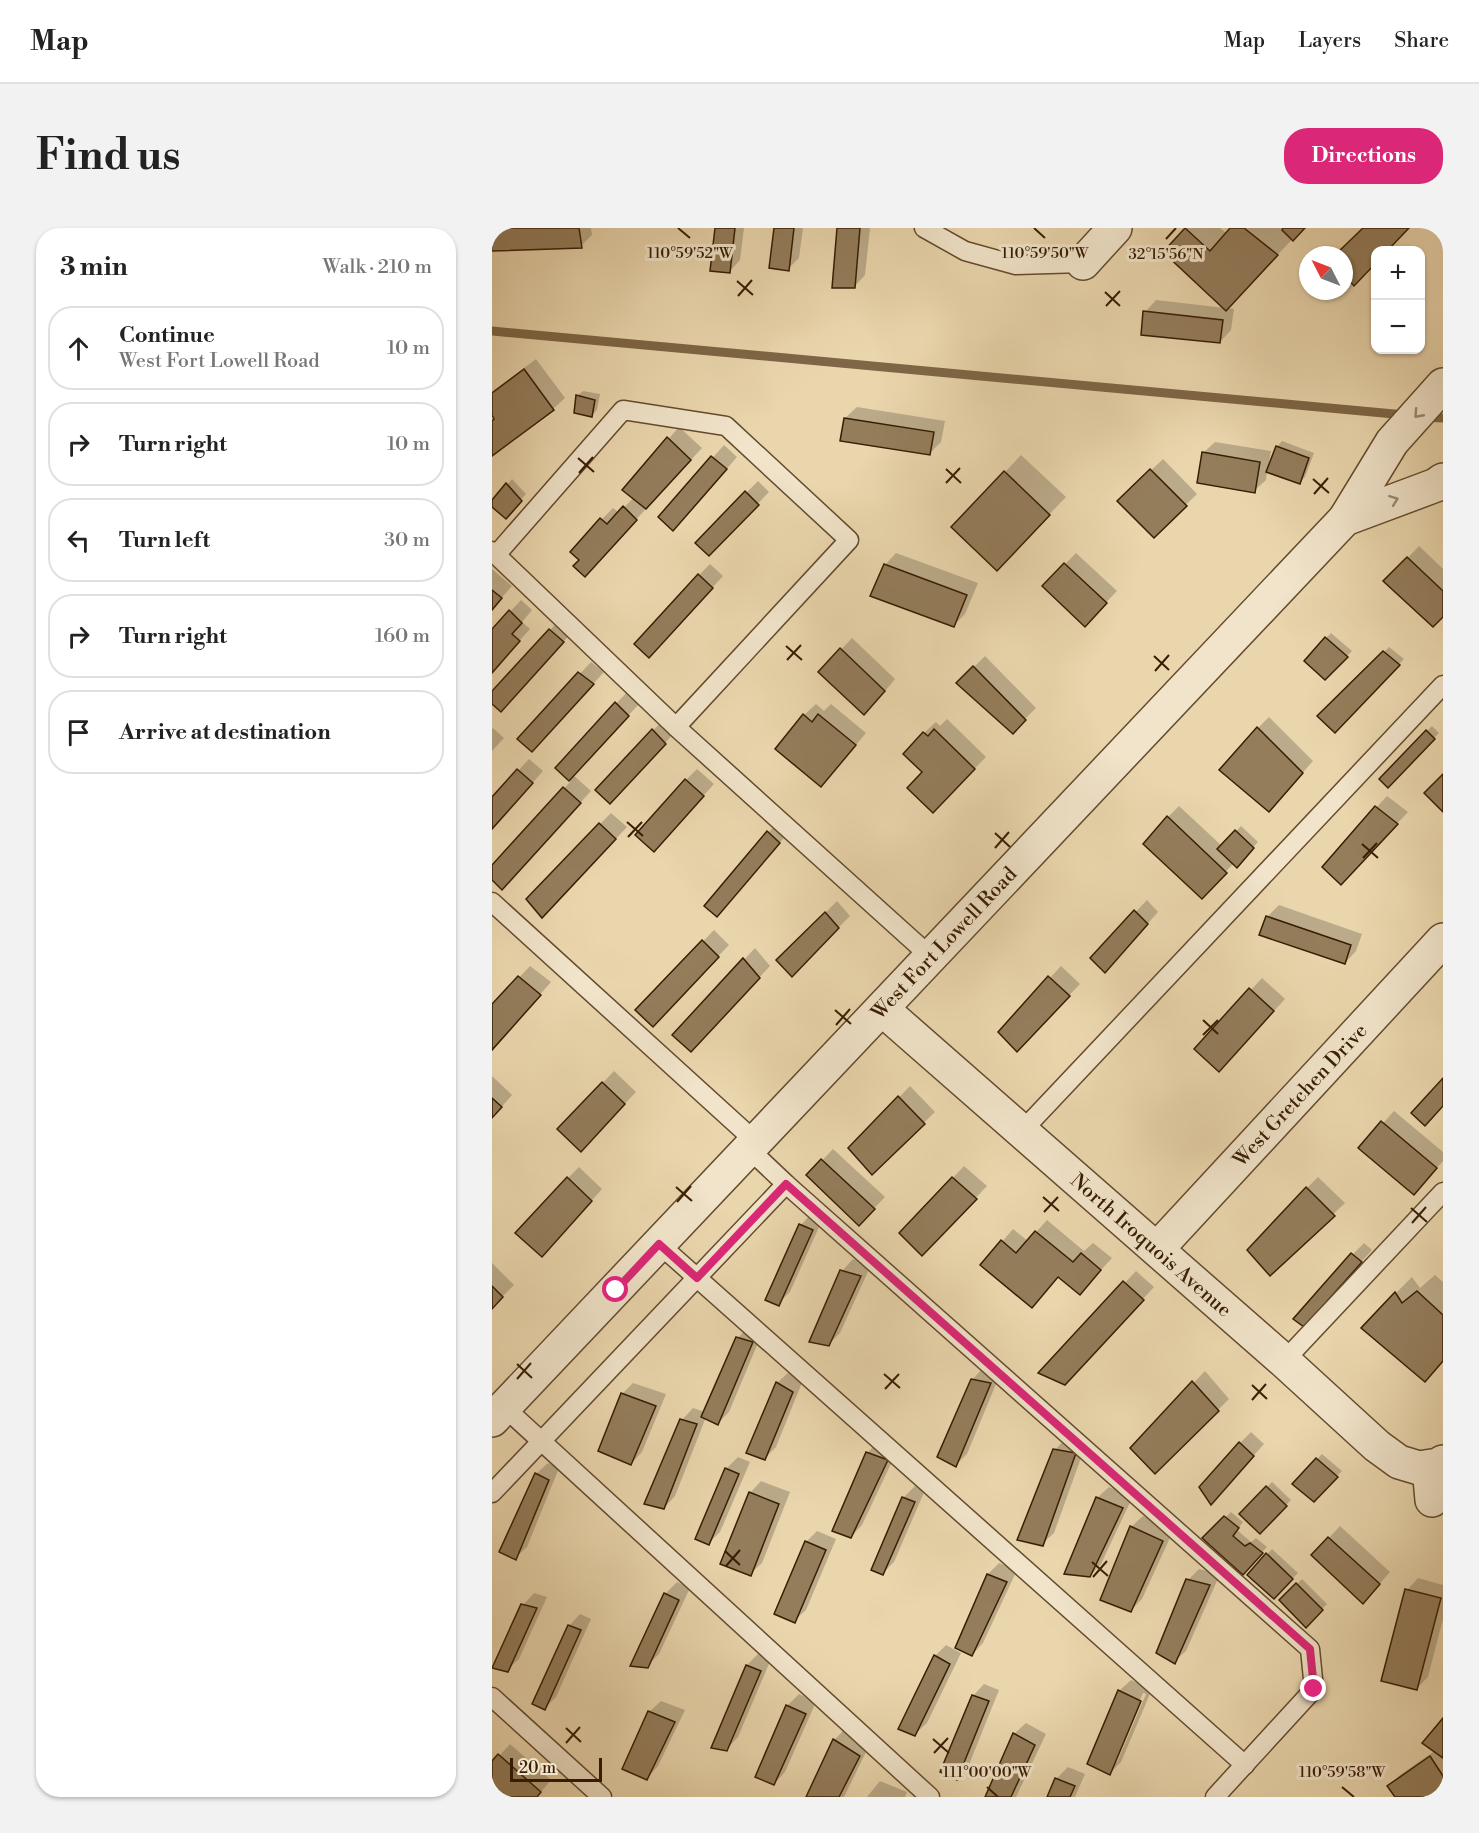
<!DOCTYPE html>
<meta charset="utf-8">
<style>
:root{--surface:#fff;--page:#f2f2f2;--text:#222;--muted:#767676;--line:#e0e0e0;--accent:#db2777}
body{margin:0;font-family:"Libre Bodoni",serif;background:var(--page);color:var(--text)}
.controls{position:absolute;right:18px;top:18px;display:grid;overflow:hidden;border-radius:12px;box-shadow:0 2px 4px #0004}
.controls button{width:54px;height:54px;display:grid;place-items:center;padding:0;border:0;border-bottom:2px solid var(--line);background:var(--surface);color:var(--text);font:30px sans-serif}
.compass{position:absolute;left:807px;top:18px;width:54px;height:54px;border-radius:50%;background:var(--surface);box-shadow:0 2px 4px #0004;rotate:312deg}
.scale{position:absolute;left:18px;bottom:15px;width:92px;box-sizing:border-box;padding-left:6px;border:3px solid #371d03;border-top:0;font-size:16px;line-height:21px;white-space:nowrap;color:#371d03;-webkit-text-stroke:4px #f1e4ca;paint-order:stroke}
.stop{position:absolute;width:18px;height:18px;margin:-14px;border:4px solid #db2777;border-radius:50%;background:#fff}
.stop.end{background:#db2777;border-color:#fff;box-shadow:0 2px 6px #0008}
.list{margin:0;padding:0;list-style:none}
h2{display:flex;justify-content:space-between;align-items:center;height:78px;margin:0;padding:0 24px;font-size:26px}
h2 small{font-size:20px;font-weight:400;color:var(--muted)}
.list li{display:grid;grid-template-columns:39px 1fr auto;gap:18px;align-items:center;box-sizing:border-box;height:84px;margin:0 12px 12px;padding:0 12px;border:2px solid var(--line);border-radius:24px}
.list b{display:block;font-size:22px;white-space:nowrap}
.list p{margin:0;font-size:20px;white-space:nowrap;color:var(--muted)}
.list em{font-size:20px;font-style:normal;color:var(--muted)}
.icon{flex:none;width:33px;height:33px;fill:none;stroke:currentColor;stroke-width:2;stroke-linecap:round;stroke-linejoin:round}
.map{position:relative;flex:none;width:951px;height:1569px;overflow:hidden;border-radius:24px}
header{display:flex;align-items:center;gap:36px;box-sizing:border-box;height:84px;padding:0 30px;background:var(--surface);border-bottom:2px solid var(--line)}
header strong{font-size:28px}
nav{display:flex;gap:33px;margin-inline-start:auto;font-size:21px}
.intro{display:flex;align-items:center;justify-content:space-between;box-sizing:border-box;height:144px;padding:0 36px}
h1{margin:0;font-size:42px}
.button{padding:15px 27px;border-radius:24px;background:var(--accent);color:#fff;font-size:21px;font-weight:700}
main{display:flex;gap:36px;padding:0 36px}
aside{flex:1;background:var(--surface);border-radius:24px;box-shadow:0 2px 4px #0004}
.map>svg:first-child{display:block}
</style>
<header>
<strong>Map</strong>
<nav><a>Map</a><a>Layers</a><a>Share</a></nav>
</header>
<div class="intro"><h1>Find us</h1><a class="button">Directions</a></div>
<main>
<aside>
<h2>3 min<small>Walk · 210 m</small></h2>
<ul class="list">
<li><svg class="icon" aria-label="ahead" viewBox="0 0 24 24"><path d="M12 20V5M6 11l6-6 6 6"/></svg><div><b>Continue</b><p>West Fort Lowell Road</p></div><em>10 m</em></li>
<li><svg class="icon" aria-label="right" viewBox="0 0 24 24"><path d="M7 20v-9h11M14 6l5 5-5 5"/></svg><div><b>Turn right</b></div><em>10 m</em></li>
<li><svg class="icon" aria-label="left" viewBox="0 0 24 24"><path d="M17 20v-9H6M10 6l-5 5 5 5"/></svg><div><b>Turn left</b></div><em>30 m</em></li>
<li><svg class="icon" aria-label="right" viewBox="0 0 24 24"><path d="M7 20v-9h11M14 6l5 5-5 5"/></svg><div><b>Turn right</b></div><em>160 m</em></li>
<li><svg class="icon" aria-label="arrive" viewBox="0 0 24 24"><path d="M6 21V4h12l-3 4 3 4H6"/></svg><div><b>Arrive at destination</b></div></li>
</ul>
</aside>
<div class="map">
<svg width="951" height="1569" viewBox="0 0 951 1569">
<rect width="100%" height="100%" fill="#ead6ad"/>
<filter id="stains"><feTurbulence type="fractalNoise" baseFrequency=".00333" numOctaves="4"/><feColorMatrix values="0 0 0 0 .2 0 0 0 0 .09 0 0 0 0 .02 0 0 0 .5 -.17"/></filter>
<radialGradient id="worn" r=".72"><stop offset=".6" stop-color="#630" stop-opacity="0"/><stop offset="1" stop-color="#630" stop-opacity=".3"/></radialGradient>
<g fill="#0003" fill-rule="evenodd">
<polygon points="0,0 99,0 100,7 89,18 0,21"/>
<polygon points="225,0 252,0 248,32 237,44"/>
<polygon points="284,0 311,0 307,30 296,41"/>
<polygon points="347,0 378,0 373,47 362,59"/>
<polygon points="695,0 728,0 735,6 740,0 811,0 735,80 742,81 739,102 728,114 653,84 664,72 733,80 673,24"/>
<polygon points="44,131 73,170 61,181 0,226 0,191 3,189 0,185 0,164"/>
<polygon points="91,163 108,166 105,182 100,187 85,168"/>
<polygon points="365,179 453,193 449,214 438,225 353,190"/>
<polygon points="187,199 210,220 104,335 89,332 110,291 121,280 127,285 142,269 132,261"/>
<polygon points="790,213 822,225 813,249 807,254 775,243 774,252 762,263 711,225 723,214 779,223 776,239 777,239 785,219"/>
<polygon points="232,217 245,229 192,290 168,289"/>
<polygon points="529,227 574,269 521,324 513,244"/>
<polygon points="671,231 705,266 662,308 627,273"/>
<polygon points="20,251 34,266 14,288 0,277 0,274"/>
<polygon points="266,253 277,264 217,326 205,315"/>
<polygon points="927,318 951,341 951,387 894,353"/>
<polygon points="404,325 486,355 473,386 462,397 393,337"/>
<polygon points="584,325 625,363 604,385 552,358"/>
<polygon points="218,336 231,348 168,417 207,347"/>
<polygon points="0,341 20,358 0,381"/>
<polygon points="29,372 40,382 30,394 38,401 0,443 0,403"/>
<polygon points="69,390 82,402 20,471 0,474 0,466"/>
<polygon points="839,405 860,423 833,450 834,410"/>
<polygon points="360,410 403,451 384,474 328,444"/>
<polygon points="897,419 912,431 843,503 827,488"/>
<polygon points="493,428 544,480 520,504 466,455"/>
<polygon points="99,434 112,444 51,511 27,511"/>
<polygon points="135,464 147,476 81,547 99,563 22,648 0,650 0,639 79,553 65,540"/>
<polygon points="324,476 332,483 339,476 374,505 340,546 312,487"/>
<polygon points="777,489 821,533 788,570 766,500"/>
<polygon points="172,491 184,503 129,563 105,562"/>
<polygon points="455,491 494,529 441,583 432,544 432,505 444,494 448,498"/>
<polygon points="940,498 947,505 896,558 889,551"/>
<polygon points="1,500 12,510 0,523 0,501"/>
<polygon points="37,531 51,543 0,601 0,571"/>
<polygon points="205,541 222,556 173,610 194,552"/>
<polygon points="895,568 916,584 860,644 884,580"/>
<polygon points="687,578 730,618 749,598 766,614 745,637 742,635 710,668 676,589"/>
<polygon points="119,585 135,599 62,677 108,596"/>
<polygon points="287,593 298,603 225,687 276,605"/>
<polygon points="655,672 666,684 624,732 600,730"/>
<polygon points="345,673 358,688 300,746 286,732"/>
<polygon points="787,677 870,706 864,723 853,735 775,689"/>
<polygon points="222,702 237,717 172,785 145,782"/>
<polygon points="263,720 278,738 210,811 182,807"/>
<polygon points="38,738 59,754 0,821 0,778"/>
<polygon points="569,738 588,756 537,810 508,804"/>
<polygon points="770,750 793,771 738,831 704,821"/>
<polygon points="122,843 144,864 100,910 67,901"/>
<polygon points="0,848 20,867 0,890"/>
<polygon points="418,858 443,884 380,945 358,920"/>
<polygon points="902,883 951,924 951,933 922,965 869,920"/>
<polygon points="341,921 393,969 367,996 316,947"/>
<polygon points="472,938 495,958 441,1015 409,1005"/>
<polygon points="87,939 110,961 61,1016 76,950"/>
<polygon points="826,949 853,975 779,1045 815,960"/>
<polygon points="320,985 331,990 298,1064 286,1076 309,997"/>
<polygon points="555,992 592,1023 601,1015 620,1030 588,1065 567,1048 490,1037 521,1001 536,1013"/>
<polygon points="872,1015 880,1022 823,1085 861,1026"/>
<polygon points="361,1031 379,1037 348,1105 336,1117 350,1043"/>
<polygon points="0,1035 22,1057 0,1079"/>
<polygon points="644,1043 662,1059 584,1144 549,1144"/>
<polygon points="943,1047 951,1054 951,1133 933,1152 904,1065 920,1049 928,1060"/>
<polygon points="257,1098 271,1103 237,1184 226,1195 214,1189 183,1268 172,1280 190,1192 201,1180 213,1184 246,1110"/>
<polygon points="491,1140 509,1144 475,1226 464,1237 480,1152"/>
<polygon points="713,1143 737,1171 663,1244 640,1220"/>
<polygon points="297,1144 311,1152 284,1219 272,1231 285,1155"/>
<polygon points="141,1155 174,1166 150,1224 139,1236 130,1166"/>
<polygon points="759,1204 772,1216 730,1263 748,1215"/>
<polygon points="574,1210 595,1213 562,1305 550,1316 563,1222"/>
<polygon points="387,1213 406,1221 370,1297 359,1309 375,1225"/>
<polygon points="830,1226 850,1243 822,1272 802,1256"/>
<polygon points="246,1229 258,1234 228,1304 217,1315 234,1241"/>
<polygon points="56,1235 67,1240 35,1319 23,1330 44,1246"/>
<polygon points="269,1253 298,1264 270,1335 258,1346 258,1265"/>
<polygon points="780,1254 799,1272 768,1304 749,1286"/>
<polygon points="423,1258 433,1262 402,1334 391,1345 381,1341 412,1269"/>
<polygon points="617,1259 641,1268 609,1336 598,1348 605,1270"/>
<polygon points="739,1284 751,1294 745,1302 759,1314 764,1310 775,1319 751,1345 712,1310"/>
<polygon points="651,1288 682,1301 650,1371 639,1382 639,1299"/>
<polygon points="848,1298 898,1344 882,1362 821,1327"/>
<polygon points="325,1303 344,1311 314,1382 302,1393 314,1314"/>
<polygon points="780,1321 806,1345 782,1369 757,1347"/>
<polygon points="507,1335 525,1342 491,1415 480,1427 496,1346"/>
<polygon points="707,1341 728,1346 694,1423 682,1434 696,1352"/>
<polygon points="926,1350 951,1357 951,1391 936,1449 925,1460 915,1362"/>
<polygon points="810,1351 835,1376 814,1398 789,1372"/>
<polygon points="185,1354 198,1360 167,1426 155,1438 140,1436 173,1366"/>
<polygon points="42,1365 55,1369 27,1431 15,1442 31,1377"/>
<polygon points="88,1386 99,1391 64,1469 53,1480 77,1398"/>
<polygon points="454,1417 469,1425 435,1495 423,1506 443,1428"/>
<polygon points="266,1426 279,1431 246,1509 235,1521 255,1437"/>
<path d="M639,1452L660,1461L629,1534L617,1546L627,1463ZM651,1465L654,1466L625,1534H622Z"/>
<polygon points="492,1456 507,1462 476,1539 464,1550 481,1468"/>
<polygon points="307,1466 324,1474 293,1544 282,1556 295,1478"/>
<polygon points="169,1473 193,1482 166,1538 155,1550 157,1484"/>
<polygon points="951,1492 951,1569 905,1569 897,1558 908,1547 944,1522"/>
<polygon points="534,1495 554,1506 524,1569 495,1569 522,1506"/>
<polygon points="353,1501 378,1516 352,1569 316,1569 342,1512"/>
<polygon points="18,1516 59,1552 45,1569 0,1569 0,1536"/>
<polygon points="576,1539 593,1546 583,1569 556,1569 564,1551"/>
<polygon points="388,1553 415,1564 413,1569 375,1569"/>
</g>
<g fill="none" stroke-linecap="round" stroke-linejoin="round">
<g stroke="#7e6646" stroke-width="9">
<polyline points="0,103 913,187"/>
<polyline points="932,189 951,190"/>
</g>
</g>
<g fill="#947d5b" stroke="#371d03" stroke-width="1.5">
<polygon points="0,0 87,0 90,20 0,23"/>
<polygon points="223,0 243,0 238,45 218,43"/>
<polygon points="282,0 302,0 297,43 277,40"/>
<polygon points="345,0 368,0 363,60 340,60"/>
<polygon points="693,0 718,23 738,0 752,0 786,27 734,83 671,24"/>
<polygon points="791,0 813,0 801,13 790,2"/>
<polygon points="871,0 917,0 896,22 884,22 884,35 862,58 852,47 852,27 843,27"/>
<polygon points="651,83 731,92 728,115 649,107"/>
<polygon points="32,141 62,182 0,228 0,193 2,191 0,187 0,165"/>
<polygon points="84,167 103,172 100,189 82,185"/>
<polygon points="352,190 442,204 438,227 348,213"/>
<polygon points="175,209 199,232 154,281 130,262"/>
<polygon points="784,218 817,230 808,256 774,244"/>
<polygon points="710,224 768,234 763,265 705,255"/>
<polygon points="219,228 235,241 181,303 166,289"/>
<polygon points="658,241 695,278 662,310 625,273"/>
<polygon points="512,243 558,287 505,343 459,299"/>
<polygon points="14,255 30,273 14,291 0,279 0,272"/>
<polygon points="253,263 267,277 217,328 203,315"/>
<polygon points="131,278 145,292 93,349 81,338 87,332 78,324 108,290 115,296"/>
<polygon points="915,329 951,363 951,389 941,399 891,353"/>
<polygon points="572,335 615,375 593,399 550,358"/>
<polygon points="392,336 475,367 462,399 378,368"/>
<polygon points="206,346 221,360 157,430 142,416"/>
<polygon points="0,362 10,370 0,382"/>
<polygon points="17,382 30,395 20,406 28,413 0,445 0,401"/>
<polygon points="57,401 72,414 9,484 0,476 0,463"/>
<polygon points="833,409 856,429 833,452 812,433"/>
<polygon points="348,420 393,463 372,487 326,444"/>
<polygon points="891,423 908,437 843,505 825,488"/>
<polygon points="481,438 534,492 521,506 464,455"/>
<polygon points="86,444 102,456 40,524 25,511"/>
<polygon points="123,474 137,488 77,553 63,540"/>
<polygon points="311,486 320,494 326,486 364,517 329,559 283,521"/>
<polygon points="765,499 811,545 777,584 727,542"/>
<polygon points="160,501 174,516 118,576 103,562"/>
<polygon points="442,501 483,541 441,585 415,560 430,544 411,526 431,504 436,508"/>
<polygon points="934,502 943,511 896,560 887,551"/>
<polygon points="25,541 41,555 0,601 0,569"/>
<polygon points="951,546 951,584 932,565"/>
<polygon points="193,551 212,568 162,624 143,607"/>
<polygon points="71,559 89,575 10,662 0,652 0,637"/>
<polygon points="883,578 906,596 849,657 830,639"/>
<polygon points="675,588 735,645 710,671 651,616"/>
<polygon points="107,595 124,611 50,690 34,671"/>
<polygon points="743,602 762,620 745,640 725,621"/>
<polygon points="275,603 288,615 225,689 212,678"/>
<polygon points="642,682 656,696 613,745 598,730"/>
<polygon points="333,684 347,700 300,749 284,732"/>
<polygon points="774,688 859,717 853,736 767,707"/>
<polygon points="210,712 227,729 161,799 143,782"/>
<polygon points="251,730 268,750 199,824 180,807"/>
<polygon points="26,748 49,767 0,822 0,776"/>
<polygon points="556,748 578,768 525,824 506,804"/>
<polygon points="757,760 782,783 727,844 702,821"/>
<polygon points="951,850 951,878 933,898 919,885"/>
<polygon points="110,854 133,876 89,924 65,901"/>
<polygon points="406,868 433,896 380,947 356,920"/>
<polygon points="0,870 10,879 0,890"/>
<polygon points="889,893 945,940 922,967 866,920"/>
<polygon points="329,931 383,981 367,998 314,947"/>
<polygon points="75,949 100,973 50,1029 23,1005"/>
<polygon points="460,949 485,971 430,1028 407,1005"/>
<polygon points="814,959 843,988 778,1048 755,1022"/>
<polygon points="307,996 321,1002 287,1078 273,1072"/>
<polygon points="543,1003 581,1034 589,1025 609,1042 588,1067 566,1049 540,1080 488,1037 509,1012 524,1025"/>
<polygon points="859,1025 870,1034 812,1099 801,1091"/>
<polygon points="348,1042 369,1048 337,1118 317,1114"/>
<polygon points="631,1053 652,1072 573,1157 546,1145"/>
<polygon points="0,1058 11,1069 0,1081"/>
<polygon points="925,1063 951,1087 951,1133 933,1154 869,1100 903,1064 910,1075"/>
<polygon points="244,1109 261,1114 226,1197 209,1189"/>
<polygon points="479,1151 499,1155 464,1239 445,1229"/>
<polygon points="700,1153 727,1183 663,1246 638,1220"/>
<polygon points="284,1154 301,1164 273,1232 254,1225"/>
<polygon points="129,1165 164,1178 139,1237 106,1223"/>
<polygon points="188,1191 205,1196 172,1281 152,1276"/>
<polygon points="747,1214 762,1228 719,1277 707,1259"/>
<polygon points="561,1221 584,1225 551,1318 525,1312"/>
<polygon points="374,1224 396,1232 359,1310 340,1303"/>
<polygon points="824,1230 846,1249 822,1274 800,1256"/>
<polygon points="233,1240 247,1246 217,1317 203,1311"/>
<polygon points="43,1245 57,1252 24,1332 7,1324"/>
<polygon points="774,1258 795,1278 768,1306 747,1286"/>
<polygon points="257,1264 287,1276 259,1348 228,1336"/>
<polygon points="410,1269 423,1274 391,1347 379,1342"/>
<polygon points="604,1269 631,1280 598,1349 572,1346"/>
<polygon points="732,1288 747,1300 741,1308 753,1318 758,1315 771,1325 751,1347 710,1310"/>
<polygon points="638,1298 671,1313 639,1384 608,1372"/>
<polygon points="836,1309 888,1356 871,1376 819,1327"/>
<polygon points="313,1313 334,1322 303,1395 282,1386"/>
<polygon points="774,1325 801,1351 782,1371 755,1347"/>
<polygon points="495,1346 515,1354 480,1428 463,1420"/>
<polygon points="694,1351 718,1357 683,1436 664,1425"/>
<polygon points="804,1355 831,1382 814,1400 787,1372"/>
<polygon points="913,1361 949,1370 925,1462 889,1453"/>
<polygon points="172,1365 187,1372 156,1440 138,1438"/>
<polygon points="29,1376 45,1380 16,1444 0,1440"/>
<polygon points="76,1397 89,1402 53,1482 40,1476"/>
<polygon points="442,1427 458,1436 423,1508 406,1501"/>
<polygon points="254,1437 269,1443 235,1523 219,1520"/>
<polygon points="626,1462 649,1473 618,1547 595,1536"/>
<polygon points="480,1467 497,1473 465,1552 448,1544"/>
<polygon points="294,1477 314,1486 282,1557 263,1549"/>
<polygon points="156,1483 183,1494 155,1552 130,1541"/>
<polygon points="951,1490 951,1530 930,1515"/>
<polygon points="521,1505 543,1517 519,1569 493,1569"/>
<polygon points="341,1511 368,1528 347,1569 314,1569"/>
<polygon points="6,1526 49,1564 45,1569 0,1569 0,1533"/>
<polygon points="938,1528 951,1548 951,1569 903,1569 895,1558"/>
<polygon points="563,1550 583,1558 578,1569 555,1569"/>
</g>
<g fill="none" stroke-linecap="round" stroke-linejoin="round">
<g stroke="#644b2e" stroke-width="21">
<g id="service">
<polyline points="432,0 473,23 524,37 591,35"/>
<polyline points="0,323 184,499 439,729"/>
<polyline points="4,327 131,182 234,198 357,312 184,499"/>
<polyline points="0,674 264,914"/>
<polyline points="530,903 951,457"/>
<polyline points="257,921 294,956 818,1421 822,1461 723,1569"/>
<polyline points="167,1016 753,1537"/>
<polyline points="792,1133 951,964"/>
<polyline points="12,1179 438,1569"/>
<polyline points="0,1265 294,956"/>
<polyline points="0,1469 110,1569"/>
</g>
</g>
<g stroke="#644b2e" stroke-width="36">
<g id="minor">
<polyline points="591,35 623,0"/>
<polyline points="853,291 944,257 951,252"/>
<path id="s1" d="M390,781L792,1133L885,1218L907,1234L927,1240L946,1237L951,1234"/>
<path id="s2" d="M665,1021L951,712"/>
<path id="s3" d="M0,1192L853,291L900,214L951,157"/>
<polyline points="937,1239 940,1272"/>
</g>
</g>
<use href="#service" stroke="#f1e4ca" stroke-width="18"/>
<use href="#minor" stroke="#f1e4ca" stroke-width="33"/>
</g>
<defs><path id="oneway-chevron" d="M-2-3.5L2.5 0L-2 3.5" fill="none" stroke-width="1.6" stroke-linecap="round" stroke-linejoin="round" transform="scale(1.5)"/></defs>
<g stroke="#9d8a70">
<use href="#oneway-chevron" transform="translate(926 186) rotate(132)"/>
<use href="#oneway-chevron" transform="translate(902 272) rotate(-21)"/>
</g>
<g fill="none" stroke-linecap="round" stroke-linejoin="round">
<polyline stroke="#db2777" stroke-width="8" points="124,1062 167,1016 205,1050 294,956 818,1421 822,1461"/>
</g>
<path fill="none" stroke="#371d03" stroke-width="2" d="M186,0L198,10M542,0L553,10M674,11L684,0M245,53L261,67M613,64L628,78M246,68L260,52M614,78L628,63M86,230L102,244M454,241L469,255M87,245L101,229M821,251L837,265M454,255L468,240M822,266L836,250M294,418L310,432M662,428L677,442M295,432L309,417M663,443L677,427M135,594L151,608M503,605L518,619M136,609L150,594M870,616L886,630M503,620L517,604M871,630L885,615M343,782L359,796M711,792L726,806M344,797L358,781M711,807L726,792M184,959L200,973M551,969L567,983M185,974L199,958M919,980L935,994M552,984L566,969M920,995L934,979M25,1136L40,1150M392,1146L408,1160M25,1151L39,1135M760,1157L775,1171M393,1161L407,1146M760,1172L774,1156M233,1323L248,1337M600,1334L616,1348M234,1338L248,1322M601,1349L615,1333M74,1500L89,1514M441,1511L457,1525M74,1515L88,1499M442,1525L456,1510M495,1559L506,1569M850,1559L862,1569"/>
<g text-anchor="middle" stroke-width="6" stroke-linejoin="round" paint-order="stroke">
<g font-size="20" fill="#371d03" stroke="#f1e4ca">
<text dy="7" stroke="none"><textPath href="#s3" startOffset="657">West Fort Lowell Road</textPath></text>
<text dy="7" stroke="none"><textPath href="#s2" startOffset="210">West Gretchen Drive</textPath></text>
<text dy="7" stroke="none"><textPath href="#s1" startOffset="358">North Iroquois Avenue</textPath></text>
</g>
</g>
<g font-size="15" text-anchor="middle" fill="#371d03" stroke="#f1e4ca" stroke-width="6" stroke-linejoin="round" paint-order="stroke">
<text x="198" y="30">110°59'52"W</text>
<text x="553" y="30">110°59'50"W</text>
<text x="674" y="31">32°15'56"N</text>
<text x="495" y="1549">111°00'00"W</text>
<text x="850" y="1549">110°59'58"W</text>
</g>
<rect width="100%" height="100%" filter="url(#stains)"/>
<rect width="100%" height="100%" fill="url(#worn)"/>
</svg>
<div class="controls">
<button>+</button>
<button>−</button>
</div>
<svg class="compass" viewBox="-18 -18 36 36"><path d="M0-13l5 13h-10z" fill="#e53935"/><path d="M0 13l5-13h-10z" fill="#767676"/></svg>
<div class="scale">20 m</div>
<div class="stop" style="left:124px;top:1062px"></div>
<div class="stop end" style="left:822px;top:1461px"></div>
</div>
</main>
